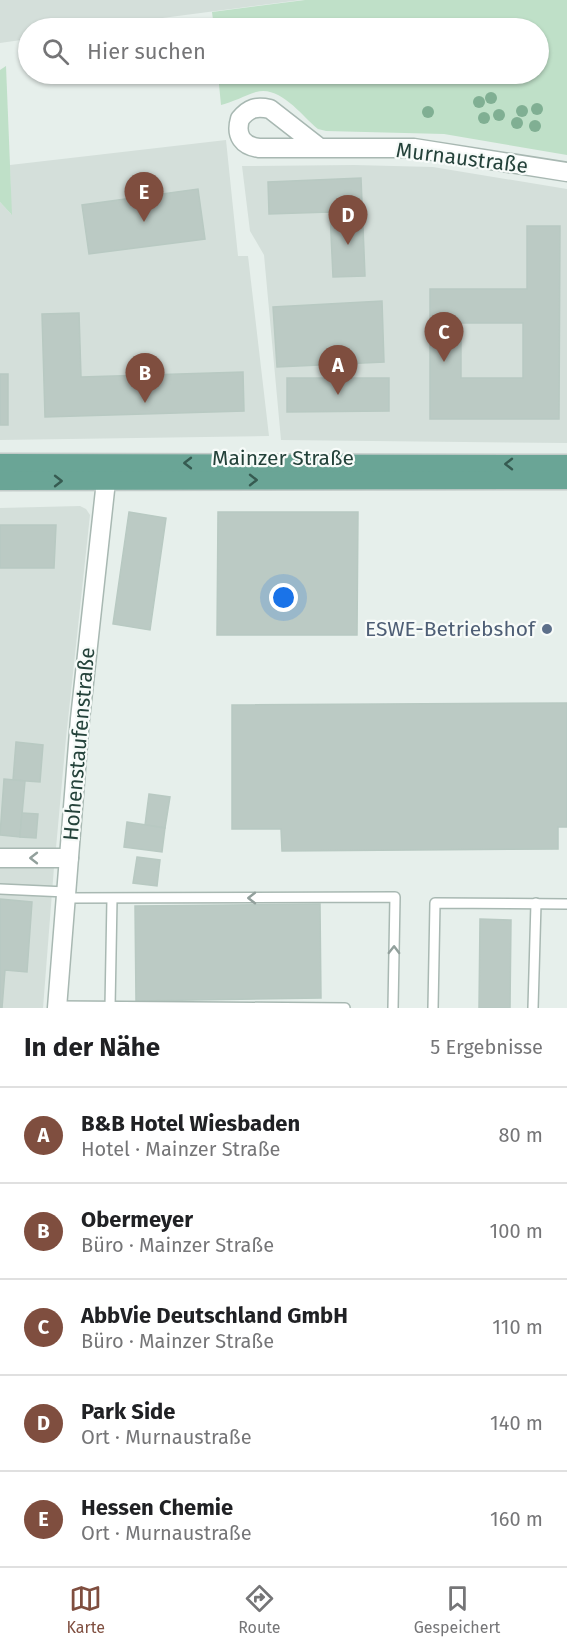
<!DOCTYPE html>
<html lang="de">
<meta charset="utf-8">
<style>
:root{--surface:#fff;--page:#f6f6f6;--text:#202124;--muted:#757577;--line:#e0e0e0;--accent:#7f4e3f}
body{margin:0;font-family:"Fira Sans",sans-serif;background:var(--page);color:var(--text)}
.you{position:absolute;left:284px;top:598px;width:21px;height:21px;margin:-15px;border:4px solid #fff;border-radius:50%;background:#1a73e8;box-shadow:0 0 0 9px #1a73e833}
.badge{display:grid;place-items:center;width:39px;height:39px;border-radius:50%;background:var(--accent);color:#fff;font-size:20px;font-weight:700}
.pin{position:absolute;translate:-50% -50px;filter:drop-shadow(0 2px 3px #0008)}
.pin::after{content:'';position:absolute;top:32px;width:21px;height:18px;background:inherit;clip-path:polygon(0 0,100% 0,50% 100%)}
.list{margin:0;padding:0;list-style:none}
h2{display:flex;justify-content:space-between;align-items:center;height:78px;margin:0;padding:0 24px;font-size:26px}
h2 small{font-size:20px;font-weight:400;color:var(--muted)}
.list li{display:grid;grid-template-columns:39px 1fr auto;gap:18px;align-items:center;box-sizing:border-box;height:96px;padding:0 24px;border-top:2px solid var(--line)}
.list b{display:block;font-size:22px;white-space:nowrap}
.list p{margin:0;font-size:20px;white-space:nowrap;color:var(--muted)}
.list em{font-size:20px;font-style:normal;color:var(--muted)}
.icon{flex:none;width:33px;height:33px;fill:none;stroke:currentColor;stroke-width:2;stroke-linecap:round;stroke-linejoin:round}
.map{position:relative;flex:none;width:567px;height:1008px;overflow:hidden}
.search{position:absolute;background:var(--surface);box-shadow:0 2px 4px #0004;left:18px;right:18px;top:18px;height:66px;display:flex;align-items:center;gap:15px;box-sizing:border-box;padding:0 21px;border-radius:33px;color:var(--muted);font-size:22px}
.sheet{height:558px;background:var(--surface)}
nav{display:flex;justify-content:space-around;align-items:center;box-sizing:border-box;height:84px;border-top:2px solid var(--line);background:var(--surface);font-size:16px;color:var(--muted)}
nav a{display:grid;justify-items:center;gap:3px}
nav .on{color:var(--accent)}
.map>svg:first-child{display:block}
</style>
<div class="map">
<svg width="567" height="1008" viewBox="0 0 567 1008">
<rect width="100%" height="100%" fill="#e6efeb"/>
<g fill="#d4dfda">
<polygon points="0,0 301,0 86,28 28,28 28,39 0,43"/>
<polygon points="226,140 238,256 248,256 269,436 0,440 0,202 11,214 10,165"/>
<polygon points="354,165 433,167 567,189 567,443 281,440 264,255 250,231 242,166"/>
<polygon points="80,506 86,509 90,515 66,738 56,848 0,848 0,508"/>
<polygon points="0,867 54,867 43,1008 0,1008"/>
</g>
<g fill="#bfe0c8">
<path d="M305,0H567V155L444,134L326,131L318,129C302,116 280,85 256,92C244,96 233,102 221,105L218,74H538V28H214L212,12Z"/>
<polygon points="6,66 12,215 0,202 0,70"/>
</g>
<g fill="#bbcac4" stroke="#b8c9c2" stroke-width="1.5" fill-rule="evenodd">
<polygon points="361,178 365,276 333,277 330,212 269,214 268,182"/>
<polygon points="198,189 205,239 89,254 82,205"/>
<path d="M527,226H560L559,419H430V289H527ZM461,323H523V378H461Z"/>
<polygon points="382,301 384,362 277,367 273,307"/>
<polygon points="79,313 81,377 243,372 244,411 45,417 42,314"/>
<rect x="0" y="374" width="8" height="51"/>
<polygon points="287,378 389,378 389,411 287,412"/>
<polygon points="129,512 166,518 150,630 113,624"/>
<polygon points="218,512 358,512 357,635 217,635"/>
<polygon points="0,525 56,525 54,568 0,568"/>
<polygon points="567,703 567,827 558,827 558,849 282,851 281,829 232,829 232,705"/>
<polygon points="16,742 43,745 40,782 13,780"/>
<polygon points="4,779 25,781 20,837 0,835"/>
<polygon points="149,794 170,797 165,828 145,825"/>
<polygon points="22,813 38,814 36,838 20,837"/>
<polygon points="127,822 165,828 162,852 124,847"/>
<polygon points="137,857 160,860 157,886 133,883"/>
<polygon points="0,899 32,902 27,972 5,970 2,1008 0,1008"/>
<polygon points="320,904 321,998 136,1001 135,906"/>
<polygon points="480,919 511,920 510,1008 479,1008"/>
</g>
<g fill="none" stroke-linecap="round" stroke-linejoin="round">
<g stroke="#a8b8b2" stroke-width="12">
<g id="service">
<polyline points="0,889 66,892"/>
<polyline points="66,898 395,897 393,1008"/>
<polyline points="57,1006 345,1008"/>
<polyline points="110,1007 112,899"/>
<polyline points="433,1008 435,903 567,904"/>
<polyline points="533,1008 536,903"/>
</g>
</g>
<g stroke="#a8b8b2" stroke-width="21">
<g id="minor">
<path d="M320,148L270,109C256,106 249,108 240,119C235,136 243,146 259,148H414L567,172"/>
<polyline points="0,858 69,858"/>
<polyline points="57,1008 80,719 106,481"/>
</g>
</g>
<g stroke="#c2cac8" stroke-width="21">
<g id="primary">
<polyline points="0,463 567,464"/>
<polyline points="0,481 567,480"/>
</g>
</g>
<use href="#service" stroke="#fff" stroke-width="9"/>
<use href="#minor" stroke="#fff" stroke-width="18"/>
<use href="#primary" stroke="#6aa596" stroke-width="18"/>
</g>
<g fill="#80af93">
<circle cx="491" cy="98" r="6"/>
<circle cx="479" cy="102" r="6"/>
<circle cx="537" cy="109" r="6"/>
<circle cx="522" cy="111" r="6"/>
<circle cx="428" cy="112" r="6"/>
<circle cx="499" cy="115" r="6"/>
<circle cx="484" cy="118" r="6"/>
<circle cx="517" cy="123" r="6"/>
<circle cx="535" cy="126" r="6"/>
</g>
<defs><path id="oneway-chevron" d="M-2-3.5L2.5 0L-2 3.5" fill="none" stroke-width="1.6" stroke-linecap="round" stroke-linejoin="round" transform="scale(1.5)"/></defs>
<g stroke="#365b51">
<use href="#oneway-chevron" transform="translate(188 463) rotate(180)"/>
<use href="#oneway-chevron" transform="translate(509 464) rotate(-180)"/>
<use href="#oneway-chevron" transform="translate(253 480)"/>
<use href="#oneway-chevron" transform="translate(58 481)"/>
</g>
<g stroke="#92a09c">
<use href="#oneway-chevron" transform="translate(34 858) rotate(-180)"/>
<use href="#oneway-chevron" transform="translate(252 898) rotate(180)"/>
<use href="#oneway-chevron" transform="translate(394 950) rotate(-89)"/>
</g>
<circle fill="#5c6f8a" stroke="#f7fbf9" stroke-width="2" cx="547" cy="629" r="6"/>
<g text-anchor="middle" stroke-width="4.5" stroke-linejoin="round" paint-order="stroke">
<g font-size="21" fill="#24423a" stroke="#f7fbf9">
<text transform="translate(462 158) rotate(7)" y="7">Murnaustraße</text>
<text x="283" y="465">Mainzer Straße</text>
<text transform="translate(79 744) rotate(-85)" y="7">Hohenstaufenstraße</text>
</g>
<g font-size="21" fill="#4e5e75" stroke="#f7fbf9" text-anchor="end">
<text x="535" y="636">ESWE-Betriebshof</text>
</g>
</g>
</svg>
<div class="you"></div>
<div class="pin badge" style="left:338px;top:395px">A</div>
<div class="pin badge" style="left:145px;top:403px">B</div>
<div class="pin badge" style="left:444px;top:362px">C</div>
<div class="pin badge" style="left:348px;top:245px">D</div>
<div class="pin badge" style="left:144px;top:222px">E</div>
<div class="search"><svg class="icon" aria-label="search" viewBox="0 0 24 24"><circle cx="10" cy="10" r="6"/><path d="M15 15l6 6"/></svg>Hier suchen</div>
</div>
<section class="sheet">
<h2>In der Nähe<small>5 Ergebnisse</small></h2>
<ul class="list">
<li><span class="badge">A</span><div><b>B&amp;B Hotel Wiesbaden</b><p>Hotel · Mainzer Straße</p></div><em>80 m</em></li>
<li><span class="badge">B</span><div><b>Obermeyer</b><p>Büro · Mainzer Straße</p></div><em>100 m</em></li>
<li><span class="badge">C</span><div><b>AbbVie Deutschland GmbH</b><p>Büro · Mainzer Straße</p></div><em>110 m</em></li>
<li><span class="badge">D</span><div><b>Park Side</b><p>Ort · Murnaustraße</p></div><em>140 m</em></li>
<li><span class="badge">E</span><div><b>Hessen Chemie</b><p>Ort · Murnaustraße</p></div><em>160 m</em></li>
</ul>
</section>
<nav>
<a class="on"><svg class="icon" aria-label="map" viewBox="0 0 24 24"><path d="M3 6l6-2 6 2 6-2v14l-6 2-6-2-6 2zM9 4v14M15 6v14"/></svg>Karte</a>
<a><svg class="icon" aria-label="directions" viewBox="0 0 24 24"><path d="M12 3l9 9-9 9-9-9zM9 14v-3h6M13 9l2 2-2 2"/></svg>Route</a>
<a><svg class="icon" aria-label="saved" viewBox="0 0 24 24"><path d="M7 4h10v16l-5-4-5 4z"/></svg>Gespeichert</a>
</nav>
